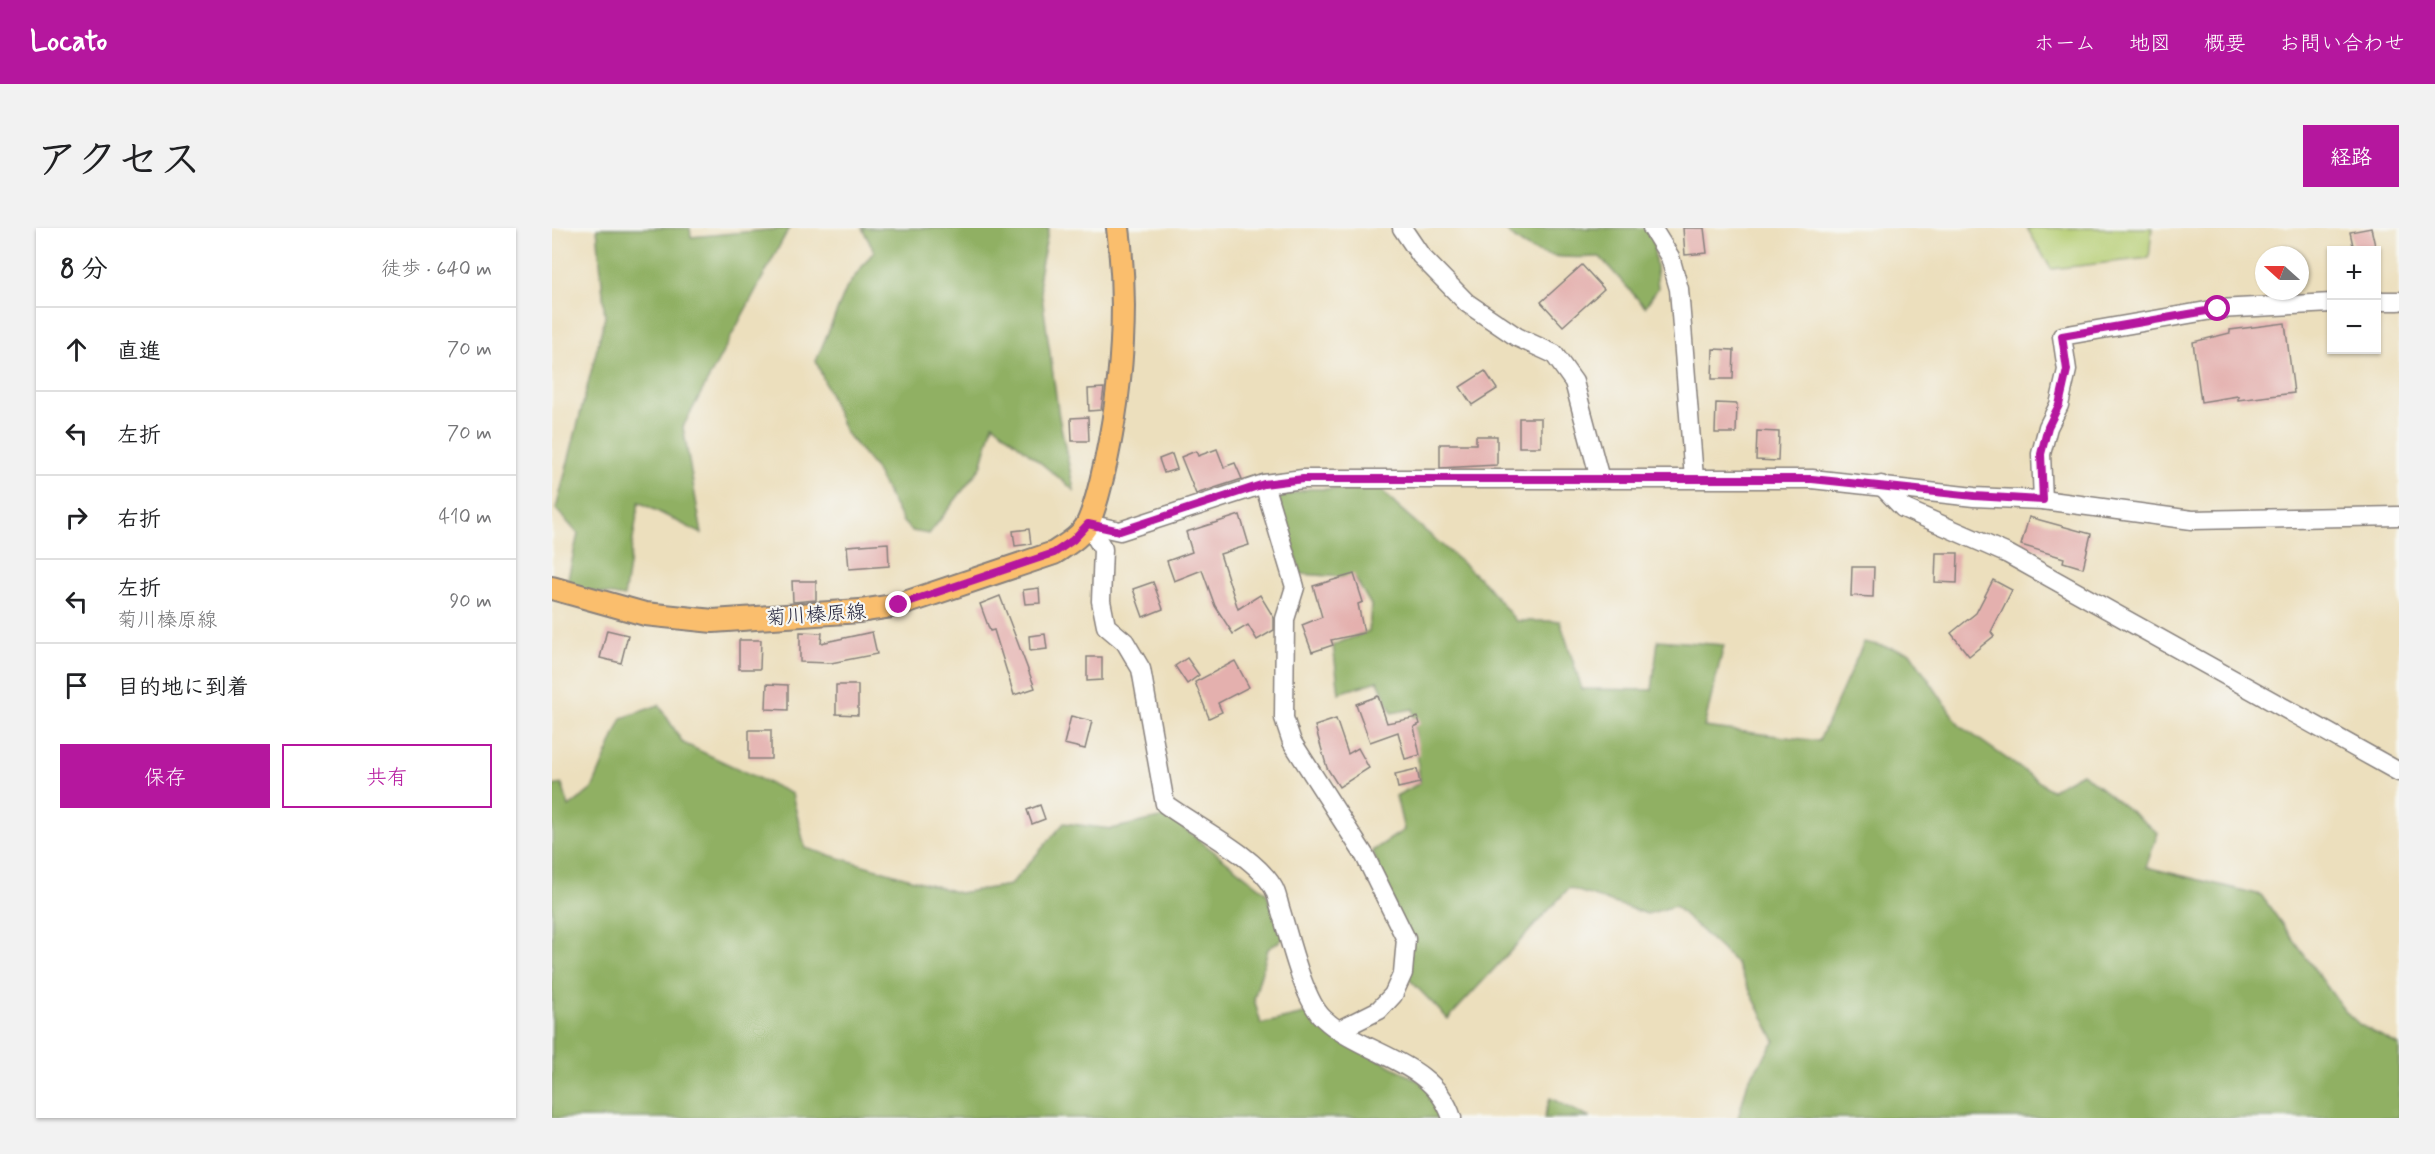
<!DOCTYPE html>
<html lang="ja">
<meta charset="utf-8">
<style>
:root{--surface:#fff;--page:#f2f2f2;--text:#202124;--muted:#757577;--line:#e0e0e0;--accent:#b5179e}
body{margin:0;font-family:Mynerve,"Klee One",sans-serif;background:var(--page);color:var(--text)}
.controls{position:absolute;right:18px;top:18px;display:grid;overflow:hidden;border-radius:0px;box-shadow:0 2px 4px #0004}
.controls button{width:54px;height:54px;display:grid;place-items:center;padding:0;border:0;border-bottom:2px solid var(--line);background:var(--surface);color:var(--text);font:30px sans-serif}
.compass{position:absolute;left:1703px;top:18px;width:54px;height:54px;border-radius:50%;background:var(--surface);box-shadow:0 2px 4px #0004;rotate:291deg}
.stop{position:absolute;width:18px;height:18px;margin:-14px;border:4px solid #b5179e;border-radius:50%;background:#fff}
.stop.end{background:#b5179e;border-color:#fff;box-shadow:0 2px 6px #0008}
.list{margin:0;padding:0;list-style:none}
h2{display:flex;justify-content:space-between;align-items:center;height:78px;margin:0;padding:0 24px;font-size:26px}
h2 small{font-size:20px;font-weight:400;color:var(--muted)}
.list li{display:grid;grid-template-columns:39px 1fr auto;gap:18px;align-items:center;box-sizing:border-box;height:84px;padding:0 24px;border-top:2px solid var(--line)}
.list b{display:block;font-size:22px;white-space:nowrap}
.list p{margin:0;font-size:20px;white-space:nowrap;color:var(--muted)}
.list em{font-size:20px;font-style:normal;color:var(--muted)}
.actions{display:flex;gap:12px;padding:18px 24px}
.actions a{flex:1;padding:14px 0;border:2px solid var(--accent);border-radius:0px;text-align:center;font-size:21px;color:var(--accent)}
.actions .main{background:var(--accent);color:#fff}
.icon{flex:none;width:33px;height:33px;fill:none;stroke:currentColor;stroke-width:2;stroke-linecap:round;stroke-linejoin:round}
.map{position:relative;flex:none;width:1847px;height:890px;overflow:hidden;border-radius:0px}
header{display:flex;align-items:center;gap:36px;box-sizing:border-box;height:84px;padding:0 30px;background:var(--accent);color:#fff}
header strong{font-size:28px}
nav{display:flex;gap:33px;margin-inline-start:auto;font-size:21px}
.intro{display:flex;align-items:center;justify-content:space-between;box-sizing:border-box;height:144px;padding:0 36px}
h1{margin:0;font-size:42px}
.button{padding:15px 27px;border-radius:0px;background:var(--accent);color:#fff;font-size:21px;font-weight:700}
main{display:flex;gap:36px;padding:0 36px}
aside{flex:1;background:var(--surface);border-radius:0px;box-shadow:0 2px 4px #0004}
.map>svg:first-child{display:block}
</style>
<header>
<strong>Locato</strong>
<nav><a>ホーム</a><a>地図</a><a>概要</a><a>お問い合わせ</a></nav>
</header>
<div class="intro"><h1>アクセス</h1><a class="button">経路</a></div>
<main>
<aside>
<h2>8 分<small>徒歩 · 640 m</small></h2>
<ul class="list">
<li><svg class="icon" aria-label="ahead" viewBox="0 0 24 24"><path d="M12 20V5M6 11l6-6 6 6"/></svg><div><b>直進</b></div><em>70 m</em></li>
<li><svg class="icon" aria-label="left" viewBox="0 0 24 24"><path d="M17 20v-9H6M10 6l-5 5 5 5"/></svg><div><b>左折</b></div><em>70 m</em></li>
<li><svg class="icon" aria-label="right" viewBox="0 0 24 24"><path d="M7 20v-9h11M14 6l5 5-5 5"/></svg><div><b>右折</b></div><em>410 m</em></li>
<li><svg class="icon" aria-label="left" viewBox="0 0 24 24"><path d="M17 20v-9H6M10 6l-5 5 5 5"/></svg><div><b>左折</b><p>菊川榛原線</p></div><em>90 m</em></li>
<li><svg class="icon" aria-label="arrive" viewBox="0 0 24 24"><path d="M6 21V4h12l-3 4 3 4H6"/></svg><div><b>目的地に到着</b></div></li>
</ul>
<div class="actions"><a class="main">保存</a><a>共有</a></div>
</aside>
<div class="map">
<svg width="1847" height="890" viewBox="0 0 1847 890">
<rect width="100%" height="100%" fill="#f6f6f2"/>
<filter id="ink" filterUnits="userSpaceOnUse"><feTurbulence type="fractalNoise" baseFrequency=".0167" numOctaves="2"/><feDisplacementMap in="SourceGraphic" scale="12" xChannelSelector="R" yChannelSelector="G"/><feConvolveMatrix kernelMatrix="1 2 1 2 8 2 1 2 1" color-interpolation-filters="sRGB"/></filter>
<filter id="wash" filterUnits="userSpaceOnUse"><feTurbulence type="fractalNoise" baseFrequency=".008" numOctaves="4" result="noise"/><feDisplacementMap in="SourceGraphic" scale="24" xChannelSelector="R" yChannelSelector="G"/><feGaussianBlur stdDeviation="1.35" result="paint"/><feColorMatrix in="noise" values="0 0 0 0 0 0 0 0 0 0 0 0 0 0 0 0 0 1.4 0 .05"/><feComposite in="paint" operator="in"/></filter>
<g filter="url(#wash)">
<rect width="100%" height="100%" fill="#ecdfbd"/>
<polygon fill="#b5cd72" stroke="#6c7856" stroke-width="1.5" points="1475,0 1600,0 1597,30 1499,41"/>
<g fill="#90b064" stroke="#596950" stroke-width="1.5">
<polygon points="45,0 138,0 139,9 237,0 131,199 150,306 87,274 72,369 14,359 26,306 4,281 53,89"/>
<polygon points="310,0 497,0 487,47 507,189 522,262 441,196 429,239 377,306 360,303 351,294 322,239 293,204 264,133 295,59 322,23"/>
<path d="M952,0H1100L1106,60L1093,79L1048,29C1010,30 979,32 952,0Z"/>
<polygon points="757,261 829,261 844,277 932,354 964,393 1008,393 1030,461 1100,462 1106,412 1172,417 1152,499 1267,513 1312,414 1358,424 1407,497 1499,562 1530,545 1606,605 1594,639 1709,667 1792,782 1808,797 1847,817 1847,890 1186,890 1196,853 1223,813 1184,735 1123,678 1095,686 1017,660 896,791 854,748 857,712 820,623 852,602 844,568 868,555 861,481 840,485 826,453 787,465 781,417 817,403 819,377 803,350 749,346 726,269"/>
<polygon points="107,477 131,515 240,566 253,620 407,665 458,657 512,595 559,601 616,588 714,664 732,710 716,721 702,771 709,796 756,785 773,802 876,858 893,890 0,890 0,558 10,556 17,579 40,561 70,490"/>
<polygon points="998,870 1038,890 992,890"/>
</g>
<g id="blocks">
<g fill="#e4b0ae">
<polygon points="1131,0 1152,0 1155,25 1133,27"/>
<polygon points="1819,0 1824,22 1802,22 1798,4"/>
<polygon points="1030,37 1052,61 1011,98 989,74"/>
<polygon points="1733,95 1742,165 1686,172 1686,168 1649,174 1641,114 1678,105 1678,102"/>
<polygon points="1161,121 1182,122 1181,151 1160,151"/>
<polygon points="933,143 945,161 920,177 908,159"/>
<polygon points="552,160 549,182 537,183 536,161"/>
<polygon points="1164,175 1185,176 1184,205 1163,205"/>
<polygon points="536,189 537,213 520,213 519,190"/>
<rect x="967" y="190" width="22" height="29"/>
<polygon points="1205,203 1227,204 1226,233 1204,232"/>
<polygon points="924,208 945,208 945,237 888,240 888,216 924,216"/>
<polygon points="665,221 672,239 683,235 690,251 644,266 629,229 644,223 646,228"/>
<polygon points="620,226 625,241 612,245 607,231"/>
<polygon points="688,287 697,317 668,326 686,381 708,367 722,390 722,402 705,412 696,397 681,406 663,378 650,342 622,353 615,333 640,324 634,304"/>
<polygon points="1477,289 1539,306 1531,340 1511,334 1512,330 1469,317"/>
<polygon points="477,301 479,316 463,318 461,303"/>
<polygon points="336,315 337,338 297,341 295,318"/>
<polygon points="1384,325 1406,325 1405,355 1383,354"/>
<polygon points="1300,339 1322,339 1321,369 1299,368"/>
<polygon points="802,346 811,374 806,376 812,405 779,412 781,417 760,424 750,397 770,389 761,358"/>
<polygon points="1441,352 1460,362 1439,404 1442,408 1417,428 1399,405 1424,385"/>
<polygon points="240,353 264,353 264,372 241,374"/>
<polygon points="601,354 611,381 591,389 581,361"/>
<polygon points="487,360 488,375 473,376 471,362"/>
<polygon points="448,368 483,460 462,467 442,402 438,403 428,376"/>
<polygon points="55,402 76,407 69,435 48,430"/>
<polygon points="248,404 270,405 269,415 320,404 325,426 279,435 248,434"/>
<polygon points="493,406 495,421 478,423 477,408"/>
<polygon points="187,412 209,412 208,441 187,441"/>
<polygon points="535,429 550,429 550,452 535,453"/>
<polygon points="635,430 647,447 635,456 623,438"/>
<polygon points="683,433 697,459 666,475 670,484 657,490 643,454"/>
<polygon points="215,456 236,457 236,482 214,481"/>
<polygon points="284,457 306,457 306,487 284,486"/>
<polygon points="826,468 835,495 866,489 868,496 862,499 868,527 853,531 846,504 818,514 804,476"/>
<polygon points="519,488 540,493 533,521 512,516"/>
<polygon points="784,491 796,526 806,520 817,540 787,559 775,540 763,498"/>
<rect x="197" y="502" width="22" height="29"/>
<polygon points="865,541 868,555 846,560 843,546"/>
<polygon points="488,577 493,591 480,596 475,582"/>
</g>
</g>
</g>
<g filter="url(#ink)">
<use href="#blocks" fill-opacity="0" stroke="#87807c" stroke-width="1.5"/>
<g fill="none" stroke-linecap="round" stroke-linejoin="round">
<g stroke="#87807c" stroke-width="21">
<g id="minor">
<polyline points="850,0 869,28 915,75 965,109 1002,126 1022,154 1048,251"/>
<polyline points="1100,0 1118,29 1127,61 1142,250"/>
<polyline points="1824,73 1847,73"/>
<polyline points="712,256 743,359 733,391 732,490 740,514 813,628 854,711 851,745 841,767 827,782 787,802"/>
<polyline points="1329,257 1351,280 1456,326 1847,544"/>
<polyline points="1491,272 1489,226 1496,199 1507,177 1515,142 1510,108 1666,81 1780,75"/>
<polyline points="536,296 568,303 712,256 751,251 1260,251 1422,269 1491,272 1640,292 1847,288"/>
<path d="M536,296L551,321L549,373L554,398L573,414L589,441L613,576C643,598 703,628 721,659C725,665 726,674 728,680C737,708 751,771 771,790C811,828 881,831 900,890"/>
</g>
</g>
<g stroke="#87807c" stroke-width="26">
<path id="major" d="M0,360L93,386L161,393L308,383L347,377L502,325C514,317 530,308 536,295C545,276 549,253 554,233C570,157 576,77 566,0"/>
</g>
<use href="#minor" stroke="#fff" stroke-width="18"/>
<use href="#major" stroke="#fabe6d" stroke-width="22"/>
</g>
</g>
<g fill="none" stroke-linecap="round" stroke-linejoin="round" filter="url(#ink)">
<polyline stroke="#b5179e" stroke-width="8" points="347,377 502,325 521,312 536,296 568,303 712,256 751,251 1260,251 1422,268 1491,272 1489,226 1496,199 1507,177 1515,142 1510,108 1666,81"/>
</g>
<g text-anchor="middle" stroke-width="4.5" stroke-linejoin="round" paint-order="stroke">
<g font-size="20" fill="#22223b" stroke="#f6f6f2">
<text transform="translate(264 386) rotate(-4)" y="7">菊川榛原線</text>
</g>
</g>
</svg>
<div class="controls">
<button>+</button>
<button>−</button>
</div>
<svg class="compass" viewBox="-18 -18 36 36"><path d="M0-13l5 13h-10z" fill="#e53935"/><path d="M0 13l5-13h-10z" fill="#757577"/></svg>
<div class="stop" style="left:1666px;top:81px"></div>
<div class="stop end" style="left:347px;top:377px"></div>
</div>
</main>
